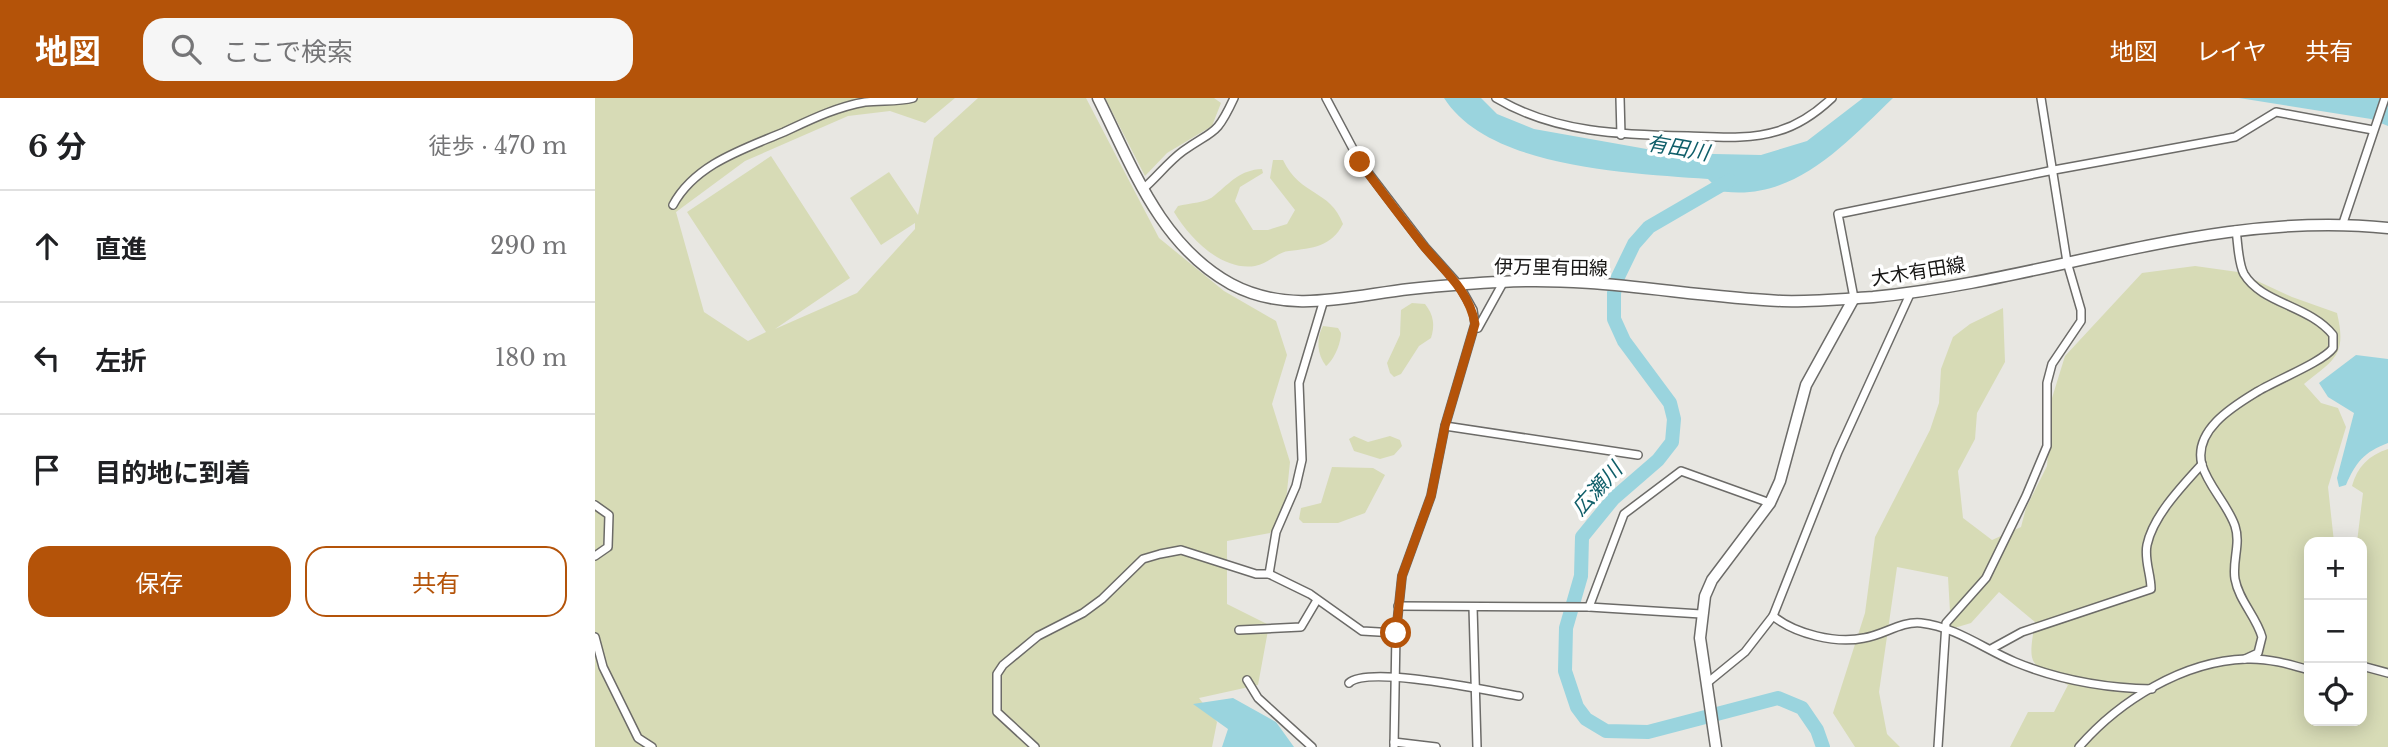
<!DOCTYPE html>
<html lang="ja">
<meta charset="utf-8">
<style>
:root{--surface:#fff;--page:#f6f6f6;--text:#202124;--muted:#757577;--line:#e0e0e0;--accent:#b45309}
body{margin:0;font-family:"Libre Baskerville","Noto Sans JP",serif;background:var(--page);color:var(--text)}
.controls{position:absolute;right:21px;bottom:21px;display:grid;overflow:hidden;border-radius:14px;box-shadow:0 4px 18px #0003}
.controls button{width:63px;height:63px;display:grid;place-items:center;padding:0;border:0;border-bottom:2px solid var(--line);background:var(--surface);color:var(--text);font:35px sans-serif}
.stop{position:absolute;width:21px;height:21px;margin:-16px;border:5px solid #b45309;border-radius:50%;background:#fff}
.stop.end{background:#b45309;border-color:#fff;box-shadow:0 2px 7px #0008}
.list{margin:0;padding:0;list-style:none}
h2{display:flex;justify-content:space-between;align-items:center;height:91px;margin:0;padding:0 28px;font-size:30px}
h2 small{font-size:23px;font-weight:400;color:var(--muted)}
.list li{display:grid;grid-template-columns:46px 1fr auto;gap:21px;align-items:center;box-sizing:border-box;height:112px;padding:0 28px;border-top:2px solid var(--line)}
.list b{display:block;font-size:26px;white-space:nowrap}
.list em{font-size:23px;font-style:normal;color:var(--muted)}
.actions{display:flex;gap:14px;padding:21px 28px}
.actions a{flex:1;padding:16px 0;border:2px solid var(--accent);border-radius:21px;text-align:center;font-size:24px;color:var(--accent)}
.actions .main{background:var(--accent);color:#fff}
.icon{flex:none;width:38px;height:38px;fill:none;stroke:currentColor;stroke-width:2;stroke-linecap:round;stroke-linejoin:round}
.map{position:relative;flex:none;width:1793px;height:649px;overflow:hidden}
header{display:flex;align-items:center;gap:42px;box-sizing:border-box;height:98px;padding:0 35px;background:var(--accent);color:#fff}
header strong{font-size:33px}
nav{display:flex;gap:38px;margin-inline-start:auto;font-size:24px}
.search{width:490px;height:63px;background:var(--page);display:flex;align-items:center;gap:18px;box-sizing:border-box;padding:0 24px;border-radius:21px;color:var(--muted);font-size:26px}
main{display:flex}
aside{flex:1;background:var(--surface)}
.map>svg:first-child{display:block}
</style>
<header>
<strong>地図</strong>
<div class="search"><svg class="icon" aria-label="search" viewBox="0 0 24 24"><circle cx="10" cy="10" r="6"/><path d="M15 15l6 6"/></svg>ここで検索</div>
<nav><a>地図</a><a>レイヤ</a><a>共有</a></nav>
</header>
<main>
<aside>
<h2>6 分<small>徒歩 · 470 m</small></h2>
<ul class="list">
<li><svg class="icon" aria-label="ahead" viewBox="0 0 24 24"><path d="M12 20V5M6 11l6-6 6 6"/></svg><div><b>直進</b></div><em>290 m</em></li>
<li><svg class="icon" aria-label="left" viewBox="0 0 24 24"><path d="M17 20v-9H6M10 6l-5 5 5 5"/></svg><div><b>左折</b></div><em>180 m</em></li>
<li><svg class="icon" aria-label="arrive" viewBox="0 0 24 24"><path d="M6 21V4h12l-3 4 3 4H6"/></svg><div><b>目的地に到着</b></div></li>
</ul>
<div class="actions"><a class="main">保存</a><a>共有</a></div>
</aside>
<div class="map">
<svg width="1793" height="649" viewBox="0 0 1793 649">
<rect width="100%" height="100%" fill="#e8e7e2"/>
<g fill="#d7dbb6">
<polygon points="0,0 360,0 330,25 295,13 253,18 150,63 81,114 109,214 153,243 171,234 92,114 176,58 255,180 180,231 262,195 320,131 320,125 286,147 255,100 294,74 323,117 339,40 383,0 491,0 564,140 629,193 681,223 692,257 677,306 695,364 690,413 675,435 632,443 632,506 674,527 663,587 604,600 622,624 617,649 0,649"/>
<polygon points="510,0 619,0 626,5 617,28 572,55 550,78"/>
<path d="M678,62H688C706,99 735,91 748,126C736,149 718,150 694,153C682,154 673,166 660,168C627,173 595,141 579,114L583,108C594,105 612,105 620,97C636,84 645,72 667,71L668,75L645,89L640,103L658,132H673L692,126L700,112L675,80Z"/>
<path d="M1600,168L1643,174L1697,199L1742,215C1752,257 1740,261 1709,286L1726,305L1743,310L1751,329L1733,389L1739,444H1714V623H1767V444H1762L1768,395L1757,388C1762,369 1774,357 1793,351V649H1415L1433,614H1459L1473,587C1435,563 1432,572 1440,524L1404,494L1376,525L1356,531L1353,479L1302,469L1284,594L1292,636L1305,649H1260L1238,615L1270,515L1280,439L1335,332L1344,305L1346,271L1358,239L1375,226L1408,210L1410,264L1382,315L1380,341L1363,373L1368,420L1397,442L1426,429L1431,410L1452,368L1457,300L1470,258L1547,175Z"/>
<path d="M817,205L830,206C839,217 840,228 836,240L824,248L806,276L799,279L795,275L792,265L805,237L806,212Z"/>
<path d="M728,228L743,230L746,235C746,245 739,262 731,268C722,257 721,240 728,228Z"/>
<polygon points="759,338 773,344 795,338 805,342 807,348 799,357 785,361 759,353 754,341"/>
<polygon points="737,369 778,370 790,377 770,415 743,425 708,425 704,421 706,410 726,405"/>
</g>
<g fill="#9ad4de">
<path d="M849,0H886L902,16L939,31L1074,55L1166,57L1212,43L1268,0H1298C1247,49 1193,110 1115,91L1118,86L1113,81C1037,75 894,71 849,0Z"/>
<polygon points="1644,0 1793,0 1793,28 1776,21"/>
<path d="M1761,257L1793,261V345C1769,354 1761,364 1751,387L1744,389L1742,380L1759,315L1733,299L1724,285Z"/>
<polygon points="638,600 681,624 699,649 627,649 633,631 598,606"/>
</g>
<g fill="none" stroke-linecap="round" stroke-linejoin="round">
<polyline stroke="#9ad4de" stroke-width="14" points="1135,82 1054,129 1039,146 1023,179 1019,195 1019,221 1029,243 1075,305 1079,321 1077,344 1063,362 1018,401 987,439 986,478 971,530 970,573 982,609 991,621 1011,633 1053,634 1183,600 1207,610 1222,632 1228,649"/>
<g stroke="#6c6b68" stroke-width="10">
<g id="minor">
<polyline points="731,0 765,64 830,149 864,187 878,212 880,226 850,328 836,398 807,478 801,535 799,649"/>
<path d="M901,0C959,35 1028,37 1093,38C1123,39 1154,42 1183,33C1204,27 1221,15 1237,0"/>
<polyline points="1025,0 1026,37"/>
<path d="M548,91C562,79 573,64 588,53C619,31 621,39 639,0"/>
<path d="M78,107C100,66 149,51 189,34C215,22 241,9 270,4C286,2 303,4 318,0"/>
<polyline points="1748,125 1790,0"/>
<path d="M1641,132C1643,145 1643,165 1649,176C1667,206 1714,207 1738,237V250C1728,264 1679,283 1660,295C1637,309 1598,333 1607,367C1613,388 1633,407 1640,428C1646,446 1637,463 1640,481C1644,503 1661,518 1667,539L1663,555L1650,561"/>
<polyline points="1259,200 1243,116 1459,72 1640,39 1681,14 1778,32"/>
<polyline points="883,230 909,183"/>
<polyline points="850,328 1043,357"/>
<polyline points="0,407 14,417 13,449 0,458"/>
<polyline points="674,476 681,434 701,388 707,362 704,285 728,205"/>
<polyline points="803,508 994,509 1106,516"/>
<polyline points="878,509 882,649"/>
<polyline points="994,509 1029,416 1086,373 1175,405"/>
<path d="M1178,518C1200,536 1241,546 1269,540C1289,537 1306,523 1326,525C1361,529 1389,551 1420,564C1464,582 1509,590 1557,591"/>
<polyline points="644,532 706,529 722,502"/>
<polyline points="0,539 8,569 43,640 57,649"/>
<path d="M1396,551L1427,534L1556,491C1556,476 1549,462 1552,447C1558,418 1587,388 1607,366"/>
<polyline points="1767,568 1793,575"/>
<polyline points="652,582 663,600 717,649"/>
<path d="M754,585C773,567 894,593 924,598"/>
<polyline points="1112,585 1150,554 1178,518 1243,354 1316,194"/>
<polyline points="799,644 841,649"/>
<polyline points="440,649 402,614 402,576 408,567 443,538 488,515 507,501 548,461 565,456 586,452 661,476 674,476 715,496 767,533 801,535"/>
<polyline points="1343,649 1351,525 1391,480 1431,398 1452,348 1452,285 1457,266 1486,223 1486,212 1472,164 1446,0"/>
<path d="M1484,649C1524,603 1588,563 1651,561C1673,560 1694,566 1714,572"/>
</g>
</g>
<g stroke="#6c6b68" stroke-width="13">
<g id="major">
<path d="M503,0C537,68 565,147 636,186C694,217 754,198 815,191C845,188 876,185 906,184C1000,178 1093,199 1187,203C1217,204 1248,201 1278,199C1451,183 1618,111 1793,130"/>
<polyline points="1121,649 1105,540 1110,498 1117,482 1175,405 1185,383 1211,287 1259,200"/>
</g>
</g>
<use href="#minor" stroke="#fff" stroke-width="7"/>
<use href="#major" stroke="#fff" stroke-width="10"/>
</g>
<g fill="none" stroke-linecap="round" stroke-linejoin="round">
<path stroke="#b45309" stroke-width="9" d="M765,64C785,92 806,119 827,146C848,172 874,192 880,226L850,328L836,398L807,478L801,535"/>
</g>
<g text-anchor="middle" stroke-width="7" stroke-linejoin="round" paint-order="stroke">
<g font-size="19" fill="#151413" stroke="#fff">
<text transform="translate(956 169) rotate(1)" y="7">伊万里有田線</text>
<text transform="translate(1323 173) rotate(-9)" y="7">大木有田線</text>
</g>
<g font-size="21" font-style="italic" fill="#0f5e69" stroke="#fff">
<text transform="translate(1083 50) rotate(10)" y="7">有田川</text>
<text transform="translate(1002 391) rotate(-48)" y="7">広瀬川</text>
</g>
</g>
</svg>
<div class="controls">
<button>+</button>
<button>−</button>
<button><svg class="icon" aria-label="locate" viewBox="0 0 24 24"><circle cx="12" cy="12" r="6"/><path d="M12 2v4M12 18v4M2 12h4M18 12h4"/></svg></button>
</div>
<div class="stop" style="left:801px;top:535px"></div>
<div class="stop end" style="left:765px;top:64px"></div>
</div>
</main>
